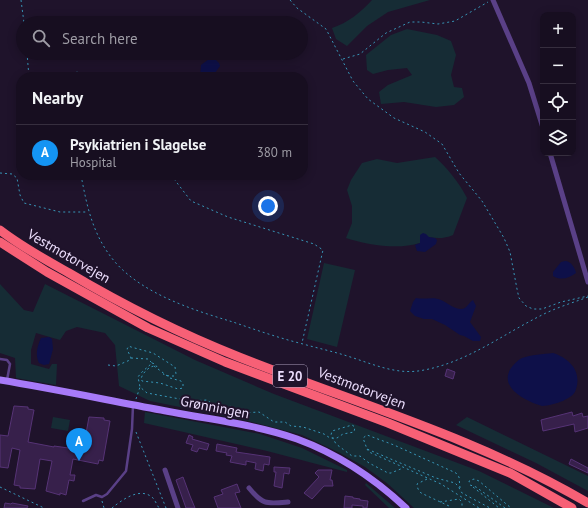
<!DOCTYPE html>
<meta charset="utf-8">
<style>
:root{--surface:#170e20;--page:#241c2d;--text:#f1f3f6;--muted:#9e9ca5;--line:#362e3e;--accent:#1494f3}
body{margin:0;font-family:"PT Sans",sans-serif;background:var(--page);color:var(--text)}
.controls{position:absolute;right:12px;top:12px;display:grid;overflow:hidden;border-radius:8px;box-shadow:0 2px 10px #0003}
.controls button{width:36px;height:36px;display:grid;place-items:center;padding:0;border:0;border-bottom:1px solid var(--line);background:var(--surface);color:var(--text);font:20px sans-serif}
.you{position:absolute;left:268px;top:206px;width:14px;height:14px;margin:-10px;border:3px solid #fff;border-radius:50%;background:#1a73e8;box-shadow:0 0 0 6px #1a73e833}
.badge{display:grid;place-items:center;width:26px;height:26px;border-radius:50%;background:var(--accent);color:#fff;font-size:13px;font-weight:700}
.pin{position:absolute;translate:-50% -33px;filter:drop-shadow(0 1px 2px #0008)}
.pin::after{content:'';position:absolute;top:21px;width:14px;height:12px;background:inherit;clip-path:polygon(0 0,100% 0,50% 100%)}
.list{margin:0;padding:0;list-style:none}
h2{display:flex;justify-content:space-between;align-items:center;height:52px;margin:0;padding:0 16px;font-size:17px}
h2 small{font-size:13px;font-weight:400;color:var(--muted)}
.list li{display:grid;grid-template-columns:26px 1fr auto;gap:12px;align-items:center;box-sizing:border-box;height:56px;padding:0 16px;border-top:1px solid var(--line)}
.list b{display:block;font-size:15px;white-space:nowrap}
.list p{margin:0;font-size:13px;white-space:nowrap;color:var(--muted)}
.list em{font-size:13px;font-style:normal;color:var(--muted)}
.icon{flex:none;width:22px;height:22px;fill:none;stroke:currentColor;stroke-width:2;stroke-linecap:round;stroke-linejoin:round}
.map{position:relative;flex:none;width:588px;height:508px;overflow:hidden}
.search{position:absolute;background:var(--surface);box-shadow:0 2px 10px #0003;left:16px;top:16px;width:292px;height:44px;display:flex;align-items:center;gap:10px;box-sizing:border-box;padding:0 14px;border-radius:22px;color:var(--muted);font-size:15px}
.panel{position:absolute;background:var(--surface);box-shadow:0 2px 10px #0003;left:16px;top:72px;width:292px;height:108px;border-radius:16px}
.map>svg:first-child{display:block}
</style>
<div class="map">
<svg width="588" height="508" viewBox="0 0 588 508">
<rect width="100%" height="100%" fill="#1f132b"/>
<g fill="#162c35">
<path d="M372,0H430L388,12L367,26L347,46L336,39L332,28C348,23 361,12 372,0Z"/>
<polygon points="407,29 437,35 451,41 456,55 451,75 454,87 462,88 464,97 454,105 436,107 404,102 381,104 379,92 388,85 412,75 407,68 388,70 373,74 367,70 366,55 391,35"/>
<path d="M435,157C448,169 458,181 467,198L453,235C442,240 431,238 420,235V243C398,250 368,245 346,238L352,223V206L347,190L351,180L362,163L377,159L397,163Z"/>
<polygon points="324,263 355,270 337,347 307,339"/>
<polygon points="0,284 24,310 33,312 45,284 195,360 274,394 479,471 554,508 414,508 388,484 365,467 340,453 302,435 244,420 150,401 119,386 115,345 105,333 77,327 66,331 60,340 36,333 31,350 31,364 49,369 52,364 57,364 56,385 16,378 15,358 0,353"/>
<polygon points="145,412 260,434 302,448 347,470 347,472 267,451 144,423"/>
<polygon points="53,417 70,420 68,431 51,428"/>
<polygon points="467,417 588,476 588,491 536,463 456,425"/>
<polygon points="366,483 395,508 389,508 365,485"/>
</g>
<g fill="#0e1049">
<polygon points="209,59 215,59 219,63 220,66 212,77 200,77 201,65"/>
<polygon points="423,233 426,234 429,237 435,238 437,240 436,244 425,252 417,251 415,245 420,243 420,235"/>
<path d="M565,261C571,261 575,268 576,273C569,278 561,281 553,276V272L561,262Z"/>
<path d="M416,298C424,300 434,296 441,300C448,303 454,309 461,309C467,309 469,302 473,300L476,306L470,322L481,337L480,341H473L464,336L460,335L445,325L432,319H424L415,316L410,311L413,302Z"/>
<path d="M49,337L52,339L53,349L49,364L44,365L39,363C35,355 37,347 41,338Z"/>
<path d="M553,353C569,358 582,371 576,389C575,395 568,398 563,401C557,403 548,406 542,406C539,405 536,404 533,403C519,397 500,385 511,368C514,364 518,360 522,358C531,355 543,354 553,353Z"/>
</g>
<g fill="#37204b" stroke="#563376">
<polygon points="447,369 455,372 453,379 445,376"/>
<polygon points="14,406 28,407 28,409 34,410 28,442 54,447 54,446 83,450 89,417 104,418 104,420 110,421 103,461 99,460 98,464 73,459 70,475 75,475 74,481 69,480 66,495 60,493 60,495 46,491 52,461 40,459 35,489 20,488 20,486 14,485 20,450 12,448 8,468 0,467 0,435 8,436"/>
<polygon points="572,412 573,416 582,413 583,417 588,416 588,428 575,432 574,424 543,431 541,420"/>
<polygon points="189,435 193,437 192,439 209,444 207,450 199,448 197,452 191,450 193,445 186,443"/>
<polygon points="217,444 237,448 236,452 270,457 269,465 264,464 263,471 255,469 256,463 246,461 246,465 230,462 232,456 226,455 227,453 216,451"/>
<polygon points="571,459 588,468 588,473 569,464"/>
<polygon points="274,467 290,468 289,474 284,473 282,488 274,486 276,472 274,472"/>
<polygon points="318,470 332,470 330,480 332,480 333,486 324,486 312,499 304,493 319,477 315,473"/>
<polygon points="183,477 190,496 195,508 186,508 176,480"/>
<polygon points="237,484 240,492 235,493 241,508 218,508 214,497 223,494 221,490"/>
<polygon points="345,496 353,497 353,498 360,499 360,500 368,501 367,508 363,508 363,506 352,505 352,508 344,508"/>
<polygon points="5,503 11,504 12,503 28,506 27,508 4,508"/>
</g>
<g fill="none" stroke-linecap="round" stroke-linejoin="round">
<g stroke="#3796b8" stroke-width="1" stroke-dasharray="2 3" stroke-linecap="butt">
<polyline points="21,0 24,23"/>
<polyline points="290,0 297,8 326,29 353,81 368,99 394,118 425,132 442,144 459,173 482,201 504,238 510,252 517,289 519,298 526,306 533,309 542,309 561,302 588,296"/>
<polyline points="27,53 29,77"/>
<polyline points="343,59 360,54 386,33 410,22 421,22 438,24 455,21 488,2"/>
<polyline points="56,77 78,72 85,77"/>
<polyline points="0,173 12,174 17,178 20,195 24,203 60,212 87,212"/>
<path d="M81,175C87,207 93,236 115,262C143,294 193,310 233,322C256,330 279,338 303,344C317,348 331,351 344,355C371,363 396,376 424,370C467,362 502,335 540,316C555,308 572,303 588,297"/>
<polyline points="171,175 191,201 228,217 314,244 323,250 302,343"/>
<path d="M131,358L148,359L152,363C147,368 142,371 138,377L140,387L147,393L191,401L207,400L219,409H225L230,406L238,412L243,413L259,412L274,422H285L291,426L303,427L324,434L330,438H337L343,434L354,432L355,427L352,425L332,431L331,435C333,439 334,440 336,444L352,456H360L369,463L388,473H391L403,468"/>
<polyline points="152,363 155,364 157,367"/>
<polyline points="108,365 116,366 130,360 131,358 127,349 129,346 131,347 153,353 175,367 176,374 174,376 169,376 163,374"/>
<path d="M154,366L170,378L181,381L183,384V388L178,389L160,383L142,381L141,379C142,374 148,367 154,366Z"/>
<polyline points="136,399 140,387"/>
<polyline points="136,432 166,508"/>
<polyline points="367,449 369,452 441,484 479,508"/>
<polyline points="427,479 417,484 418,489 421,493 449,506 451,508"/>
<polyline points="0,487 44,508"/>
<polyline points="473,487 499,508"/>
<polyline points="460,488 459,477 456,473 394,445 367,435 363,438 367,449 436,478 455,483 458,486 462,493 490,508"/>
<polyline points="102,501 104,508"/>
<polyline points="440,502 459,499 462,502 462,508"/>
<path d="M112,508C122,500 139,487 152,497C155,500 157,505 159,508"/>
<polyline points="505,508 476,487 470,485 469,481 474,479 479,481 511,508"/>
</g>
<g stroke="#5a4087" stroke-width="2.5">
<polyline points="0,359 7,360 10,364 7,380"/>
<polyline points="83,501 96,495 102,497 107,494 126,471 132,429 133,405"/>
</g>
<g stroke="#5a4087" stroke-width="5">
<polyline points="493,0 529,83 543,128"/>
<polyline points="550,153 588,282"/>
<polyline points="165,470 178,508"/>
<path d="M249,488C263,505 266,504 288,502"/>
</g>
<path stroke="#a77af8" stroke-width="7" d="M0,380C54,389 107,400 161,410C205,419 255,424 297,439C338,454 374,478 406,508"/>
<g stroke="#f76076" stroke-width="9">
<path d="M0,230C22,247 46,260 69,273C123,305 181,334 239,357C355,403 480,439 588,503"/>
<polyline points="0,242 47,272 148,328 225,362 388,423 510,473 572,508"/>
</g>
</g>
<g text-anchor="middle" stroke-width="4" stroke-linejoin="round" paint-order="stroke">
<rect fill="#1f132b" stroke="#aea1be" stroke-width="1" x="273" y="365" width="34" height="22" rx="3"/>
<g font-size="13" font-weight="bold" fill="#ecdefd">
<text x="290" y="381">E 20</text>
</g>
<g font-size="14" fill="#ecdefd" stroke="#1f132b">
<text transform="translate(69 256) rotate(30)" y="5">Vestmotorvejen</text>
<text transform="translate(362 388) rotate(21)" y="5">Vestmotorvejen</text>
<text transform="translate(215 407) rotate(11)" y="5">Grønningen</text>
</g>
</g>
</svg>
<div class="controls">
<button>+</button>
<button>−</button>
<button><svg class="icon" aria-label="locate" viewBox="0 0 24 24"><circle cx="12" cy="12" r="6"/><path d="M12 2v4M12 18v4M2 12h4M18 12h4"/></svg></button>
<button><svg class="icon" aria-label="layers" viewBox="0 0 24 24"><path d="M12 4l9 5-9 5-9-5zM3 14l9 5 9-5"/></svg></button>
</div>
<div class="you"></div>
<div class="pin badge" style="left:79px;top:461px">A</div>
<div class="search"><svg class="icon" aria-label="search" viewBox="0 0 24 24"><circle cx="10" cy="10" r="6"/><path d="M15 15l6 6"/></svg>Search here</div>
<section class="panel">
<h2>Nearby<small></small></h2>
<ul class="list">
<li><span class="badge">A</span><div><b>Psykiatrien i Slagelse</b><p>Hospital</p></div><em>380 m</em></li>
</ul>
</section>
</div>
